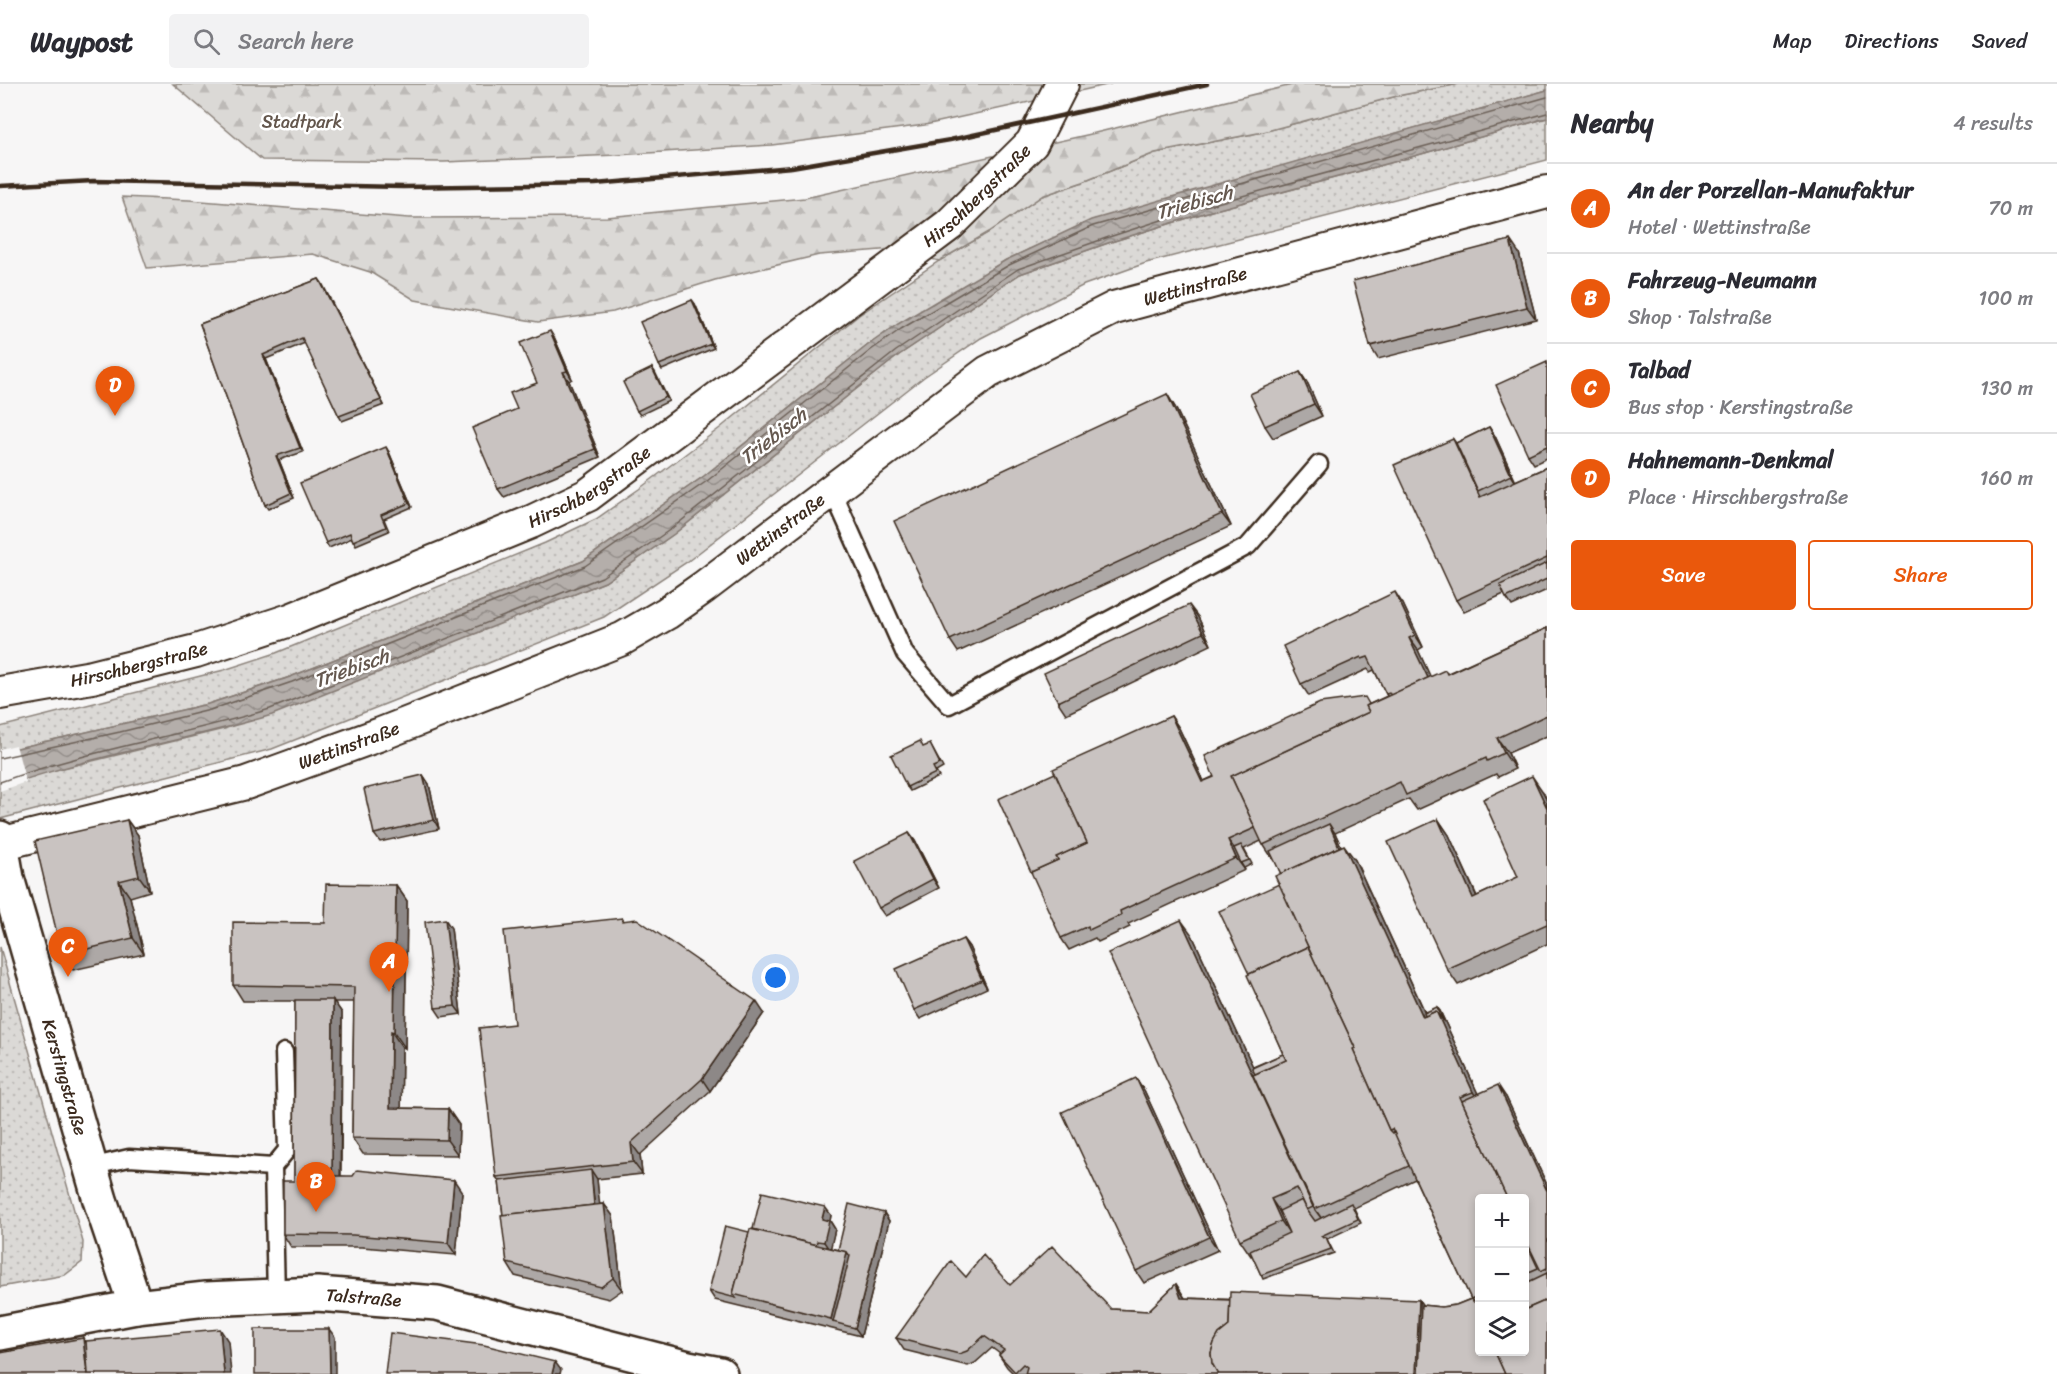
<!DOCTYPE html>
<meta charset="utf-8">
<style>
:root{--surface:#fff;--page:#f2f2f3;--text:#2b2b33;--muted:#7c7c81;--line:#e1e1e2;--accent:#ea580c}
body{margin:0;font-family:Sriracha,sans-serif;background:var(--page);color:var(--text)}
.controls{position:absolute;right:18px;bottom:18px;display:grid;overflow:hidden;border-radius:6px;box-shadow:0 3px 9px #0003}
.controls button{width:54px;height:54px;display:grid;place-items:center;padding:0;border:0;border-bottom:2px solid var(--line);background:var(--surface);color:var(--text);font:30px sans-serif}
.you{position:absolute;left:776px;top:894px;width:21px;height:21px;margin:-15px;border:4px solid #fff;border-radius:50%;background:#1a73e8;box-shadow:0 0 0 9px #1a73e833}
.badge{display:grid;place-items:center;width:39px;height:39px;border-radius:50%;background:var(--accent);color:#fff;font-size:20px;font-weight:700}
.pin{position:absolute;translate:-50% -50px;filter:drop-shadow(0 2px 3px #0008)}
.pin::after{content:'';position:absolute;top:32px;width:21px;height:18px;background:inherit;clip-path:polygon(0 0,100% 0,50% 100%)}
.list{margin:0;padding:0;list-style:none}
h2{display:flex;justify-content:space-between;align-items:center;height:78px;margin:0;padding:0 24px;font-size:26px}
h2 small{font-size:20px;font-weight:400;color:var(--muted)}
.list li{display:grid;grid-template-columns:39px 1fr auto;gap:18px;align-items:center;box-sizing:border-box;height:90px;padding:0 24px;border-top:2px solid var(--line)}
.list b{display:block;font-size:22px;white-space:nowrap}
.list p{margin:0;font-size:20px;white-space:nowrap;color:var(--muted)}
.list em{font-size:20px;font-style:normal;color:var(--muted)}
.actions{display:flex;gap:12px;padding:18px 24px}
.actions a{flex:1;padding:14px 0;border:2px solid var(--accent);border-radius:6px;text-align:center;font-size:21px;color:var(--accent)}
.actions .main{background:var(--accent);color:#fff}
.icon{flex:none;width:33px;height:33px;fill:none;stroke:currentColor;stroke-width:2;stroke-linecap:round;stroke-linejoin:round}
.map{position:relative;flex:none;width:1547px;height:1290px;overflow:hidden}
header{display:flex;align-items:center;gap:36px;box-sizing:border-box;height:84px;padding:0 30px;background:var(--surface);border-bottom:2px solid var(--line)}
header strong{font-size:28px}
nav{display:flex;gap:33px;margin-inline-start:auto;font-size:21px}
.search{width:420px;height:54px;background:var(--page);display:flex;align-items:center;gap:15px;box-sizing:border-box;padding:0 21px;border-radius:6px;color:var(--muted);font-size:22px}
main{display:flex}
aside{flex:1;background:var(--surface)}
.map>svg:first-child{display:block}
</style>
<header>
<strong>Waypost</strong>
<div class="search"><svg class="icon" aria-label="search" viewBox="0 0 24 24"><circle cx="10" cy="10" r="6"/><path d="M15 15l6 6"/></svg>Search here</div>
<nav><a>Map</a><a>Directions</a><a>Saved</a></nav>
</header>
<main>
<div class="map">
<svg width="1547" height="1290" viewBox="0 0 1547 1290">
<defs>
<pattern id="grass-dots" width="8" height="8" patternUnits="userSpaceOnUse" patternTransform="scale(1.5)"><rect width="8" height="8" fill="#dbd9d6"/><path d="M2 2h.1M6 6h.1" fill="none" stroke="#bdbab7" stroke-width="1.8" stroke-linecap="round"/></pattern>
<pattern id="forest-firs" width="22" height="20" patternUnits="userSpaceOnUse" patternTransform="scale(1.5)"><rect width="22" height="20" fill="#dbd9d6"/><path d="M5 1l3.5 6h-7zM16 11l3.5 6h-7z" fill="#bdbab7"/></pattern>
<pattern id="water-waves" width="16" height="10" patternUnits="userSpaceOnUse" patternTransform="scale(1.5)"><rect width="16" height="10" fill="#b4aeaa"/><path d="M0 5q4-4 8 0t8 0" fill="none" stroke="#948e8a"/></pattern>
</defs>
<rect width="100%" height="100%" fill="#f7f6f6"/>
<filter id="ink" filterUnits="userSpaceOnUse"><feTurbulence type="fractalNoise" baseFrequency=".0167" numOctaves="2"/><feDisplacementMap in="SourceGraphic" scale="12" xChannelSelector="R" yChannelSelector="G"/><feConvolveMatrix kernelMatrix="1 2 1 2 8 2 1 2 1" color-interpolation-filters="sRGB"/></filter>
<g filter="url(#ink)">
<g fill="url(#grass-dots)" stroke="#8b827a" stroke-width="1.5">
<polygon points="1459,0 1547,0 1547,6 1091,137 1006,176 868,261 704,392 583,477 290,593 208,620 0,668 0,643 224,586 276,569 545,459 596,435 639,405 720,344 859,231 939,177 989,148 1042,112 1083,98 1155,69 1263,48 1397,12"/>
<polygon points="1547,34 1547,76 1146,179 1084,201 981,254 924,293 687,478 604,533 272,665 0,735 0,704 39,690 224,645 605,498 674,450 899,271 1020,190 1111,158 1204,129 1390,79"/>
<polygon points="0,863 83,1158 82,1178 65,1191 0,1203"/>
</g>
<g fill="url(#forest-firs)" stroke="#8b827a" stroke-width="1.5">
<polygon points="173,0 1111,0 925,41 772,61 617,71 444,78 262,76"/>
<polygon points="1296,0 1459,0 1397,12 1263,48 1155,69 1083,98 1042,112 989,148 939,177 893,165 819,171 715,196 613,228 538,238 415,216 370,188 313,170 147,184 122,113 189,116 409,134 607,133 805,114 1091,50"/>
</g>
<path fill="url(#water-waves)" stroke="#847972" stroke-width="1.5" d="M1547,6V34L1390,79L1204,129L1111,158L1020,190L899,271L674,450L605,498L272,631C182,658 88,672 0,704V668L208,620L290,593L583,477L704,392L868,261L898,240L1006,176L1091,136Z"/>
<polygon fill="#f7f6f6" points="16,661 26,698 0,707 0,665"/>
<g fill="none" stroke-linecap="round" stroke-linejoin="round">
<g stroke="#6b5f56" stroke-width="1.5">
<polyline points="0,674 120,648 210,626 292,598 585,482 707,397 871,266 901,245 1009,181 1093,142 1547,13"/>
<path d="M0,698C88,666 181,652 270,625L602,493L671,445L896,267L1018,185L1109,153L1202,123L1547,29"/>
</g>
<g stroke="#3b2a1e" stroke-width="21">
<g id="service">
<polyline points="832,406 905,570 949,621 1248,462 1319,380"/>
<polyline points="90,1083 129,1074 273,1083"/>
<polyline points="276,1212 273,1083 287,1066 284,968"/>
</g>
</g>
<g stroke="#3b2a1e" stroke-width="36">
<g id="minor">
<path id="s1" d="M0,609L92,593L196,567L290,536L531,438L588,411L949,141L1032,59L1062,0"/>
<path id="s2" d="M0,760L246,699L381,650L622,555L667,529L704,503L988,288L1114,224L1547,108"/>
</g>
</g>
<g stroke="#3b2a1e" stroke-width="38">
<polyline id="tertiary" points="0,1249 136,1223"/>
</g>
<g stroke="#3b2a1e" stroke-width="38">
<g id="secondary">
<path id="s3" d="M0,754L7,794L100,1116L136,1223L206,1215L317,1210L437,1219L688,1284L720,1290"/>
</g>
</g>
<use href="#service" stroke="#fff" stroke-width="16"/>
<use href="#minor" stroke="#fff" stroke-width="32"/>
<use href="#tertiary" stroke="#fff" stroke-width="33"/>
<use href="#secondary" stroke="#fff" stroke-width="33"/>
<polyline stroke="#3b2a1e" stroke-width="4.5" points="0,102 93,97 403,103 595,100 792,83 950,56 1207,0"/>
</g>
<g fill="#ada8a6" stroke="#3b2a1e" stroke-width="1.5" fill-rule="evenodd">
<polygon points="1519,169 1536,235 1378,275 1370,262"/>
<polygon points="319,195 384,321 342,337 339,332 305,259 266,275 303,368 279,376 294,414 268,425 265,421 200,240"/>
<polygon points="692,216 695,220 714,264 662,286 659,281"/>
<polygon points="555,255 572,295 569,297 600,373 504,413 498,405 517,325 537,299"/>
<polygon points="1547,278 1547,374 1534,380 1528,371"/>
<polygon points="652,284 669,317 640,331 637,327"/>
<polygon points="1300,288 1308,300 1322,332 1273,354 1265,342"/>
<polygon points="1167,310 1175,323 1231,442 958,568 950,556"/>
<polygon points="1489,343 1495,352 1515,397 1547,383 1547,506 1512,522 1504,510 1464,528 1456,516 1453,355 1456,359"/>
<polygon points="389,368 412,423 384,435 389,447 356,461 352,454 329,464 326,459"/>
<path d="M1403,520L1423,563L1418,566L1430,593L1448,589L1547,544V652L1508,669L1515,685L1498,693L1496,690L1417,726L1409,715L1335,749L1341,762L1355,776L1425,928L1440,927L1478,1010L1506,1013L1547,1101V1290H1014L1007,1283L999,1271L1000,1270L992,1264L975,1279L968,1282L904,1266L896,1254L966,1193L1010,1201L1111,1225L1148,1227L1176,1200L1185,1214L1422,1221L1441,1223L1456,1221L1471,1215L1415,1095L1354,1124L1361,1139L1327,1155L1334,1169L1263,1195L1252,1171L1251,1172L1240,1156L1192,851L1253,983L1283,970L1249,890L1279,800L1281,790L1275,776L1274,777L1261,757L1244,765L1252,780L1244,784L1245,786L1128,840L1130,843L1098,858L1095,854L1069,866L1061,854L1055,689L1171,632L1179,644L1204,697L1387,612L1374,586L1370,588L1368,585L1309,612L1301,600ZM1479,1114H1524V1268H1479Z"/>
<polygon points="1198,533 1211,561 1066,630 1058,618"/>
<polygon points="930,660 943,684 936,688 939,693 910,707 907,703 924,663"/>
<polygon points="423,691 429,700 439,745 380,758 374,750"/>
<polygon points="1543,708 1547,716 1547,860 1458,901 1447,885 1438,735 1449,751 1477,812 1518,793"/>
<polygon points="127,736 138,751 150,807 130,813 144,870 73,886 62,871"/>
<polygon points="909,749 915,757 939,804 885,832 879,824"/>
<polygon points="396,801 407,817 405,964 402,963 401,1024 448,1025 459,1041 458,1071 363,1070 352,1054 354,918 334,918 342,929 341,1092 462,1108 456,1171 362,1163 291,1163 283,1150 294,1097 295,917 243,917 233,901 325,839"/>
<polygon points="622,834 624,837 764,929 710,1007 640,1071 642,1090 597,1095 599,1120 604,1120 613,1132 622,1206 609,1215 515,1192 507,1179 503,1131 499,1097 496,1093 514,940"/>
<polygon points="451,844 461,930 441,933 435,924"/>
<polygon points="963,855 969,863 987,904 920,935 914,926"/>
<polygon points="1144,1006 1218,1166 1144,1199 1136,1187"/>
<polygon points="884,1129 889,1137 861,1252 715,1216 709,1207 753,1145 831,1131 830,1137 835,1145 830,1164 838,1166"/>
</g>
<g fill="#8d8887" stroke="#3b2a1e" stroke-width="1.5">
<polygon points="1510,156 1519,169 1536,235 1527,223"/>
<polygon points="319,195 322,199 384,321 381,316"/>
<polygon points="692,216 695,220 714,264 711,260"/>
<polygon points="550,247 555,255 572,295 567,287"/>
<polygon points="263,271 266,275 303,368 300,364"/>
<polygon points="652,284 655,288 669,317 666,313"/>
<polygon points="563,288 569,297 600,373 595,365"/>
<polygon points="1300,288 1308,300 1322,332 1314,320"/>
<polygon points="1167,310 1175,323 1231,442 1222,430"/>
<polygon points="1489,343 1495,352 1517,400 1511,391"/>
<polygon points="386,363 389,368 412,423 409,419"/>
<polygon points="276,372 279,376 294,414 291,409"/>
<polygon points="1395,508 1403,520 1423,563 1415,551"/>
<polygon points="1189,521 1198,533 1211,561 1203,549"/>
<polygon points="1409,554 1418,566 1438,609 1429,597"/>
<polygon points="1171,632 1179,644 1210,711 1202,698"/>
<polygon points="1497,654 1508,669 1515,685 1504,669"/>
<polygon points="423,691 429,700 439,745 434,736"/>
<polygon points="1532,692 1543,708 1547,716 1547,724"/>
<polygon points="1438,735 1449,751 1484,829 1473,814"/>
<polygon points="127,736 138,751 150,807 139,792"/>
<polygon points="1329,740 1335,749 1349,779 1343,771"/>
<polygon points="909,749 915,757 939,804 933,795"/>
<polygon points="1228,756 1237,768 1241,779 1245,786 1236,774"/>
<polygon points="1344,761 1355,776 1432,944 1423,933"/>
<polygon points="119,797 130,813 144,870 133,854"/>
<polygon points="396,801 407,817 405,964 394,948"/>
<polygon points="445,835 451,844 461,930 455,922"/>
<polygon points="1181,836 1192,851 1260,998 1315,1125 1324,1138 1313,1123"/>
<polygon points="963,855 969,863 987,904 982,896"/>
<polygon points="333,916 342,929 340,1105 332,1092"/>
<polygon points="756,917 764,929 710,1007 702,995"/>
<polygon points="1437,923 1440,927 1484,1023 1473,1008 1436,927"/>
<polygon points="391,947 402,963 401,1040 390,1024"/>
<polygon points="1136,994 1144,1006 1218,1166 1209,1153"/>
<polygon points="1498,1001 1506,1013 1547,1101 1547,1107"/>
<polygon points="448,1025 459,1041 458,1071 447,1056"/>
<polygon points="631,1059 640,1071 642,1090 633,1078"/>
<polygon points="591,1086 597,1095 601,1133 595,1125"/>
<polygon points="454,1096 462,1108 456,1171 448,1159"/>
<polygon points="1271,1115 1282,1131 1292,1153 1281,1137"/>
<polygon points="604,1120 613,1132 622,1206 613,1194"/>
<polygon points="825,1123 831,1131 830,1137 835,1145 830,1167 824,1158 822,1135"/>
<polygon points="884,1129 889,1137 861,1252 855,1244"/>
<polygon points="847,1168 856,1181 833,1238 831,1235"/>
<polygon points="1176,1200 1184,1213 1190,1226 1181,1214"/>
<polygon points="1419,1216 1430,1232 1427,1290 1416,1290"/>
<polygon points="220,1245 228,1257 231,1290 224,1290"/>
<polygon points="329,1245 335,1253 335,1290 330,1290"/>
<polygon points="83,1254 94,1269 96,1290 87,1290"/>
<polygon points="555,1278 561,1286 560,1290 552,1290"/>
</g>
<g fill="#c9c3c1" stroke="#3b2a1e" stroke-width="1.5">
<polygon points="1510,156 1527,223 1370,262 1353,197"/>
<polygon points="319,195 381,316 339,332 302,254 263,271 300,364 276,372 291,409 265,421 200,240"/>
<polygon points="692,216 711,260 659,281 640,238"/>
<polygon points="550,247 567,287 563,288 595,365 498,405 472,344 517,325 510,309 537,299 520,259"/>
<polygon points="1547,278 1547,362 1528,371 1496,301"/>
<polygon points="652,284 666,313 637,327 623,298"/>
<polygon points="1300,288 1314,320 1265,342 1250,310"/>
<polygon points="1167,310 1222,430 950,556 894,437"/>
<polygon points="1489,343 1511,391 1478,407 1456,359"/>
<polygon points="1453,355 1480,413 1547,383 1547,474 1456,516 1394,381"/>
<polygon points="386,363 409,419 381,431 386,443 353,457 350,449 326,459 300,399"/>
<polygon points="1547,479 1547,495 1506,514 1500,501"/>
<polygon points="1395,508 1415,551 1409,554 1428,594 1391,611 1389,609 1386,610 1368,573 1362,575 1361,573 1301,600 1283,562"/>
<polygon points="1189,521 1203,549 1058,618 1044,589"/>
<polygon points="1547,544 1547,631 1497,654 1504,669 1487,677 1486,674 1406,711 1400,698 1263,761 1231,692 1369,628 1366,622 1445,586 1447,590"/>
<polygon points="1365,613 1369,620 1366,622 1369,628 1231,692 1255,744 1228,756 1236,774 1120,827 1121,831 1089,846 1088,842 1061,854 1031,788 1058,776 1056,773 1087,759 1053,685 1171,632 1202,698 1214,693 1205,672 1320,619"/>
<polygon points="920,657 923,663 930,660 940,680 933,683 936,689 907,703 891,671"/>
<polygon points="1055,689 1087,759 1056,773 1058,776 1031,788 998,715"/>
<polygon points="423,691 434,736 374,750 364,705"/>
<polygon points="1532,692 1547,724 1547,840 1447,885 1388,758 1438,735 1473,814 1518,793 1483,715"/>
<polygon points="127,736 139,792 119,797 133,854 62,871 35,757"/>
<polygon points="1329,740 1339,763 1281,790 1270,767"/>
<polygon points="909,749 933,795 879,824 854,777"/>
<polygon points="1241,761 1249,776 1241,779 1234,764"/>
<polygon points="1344,761 1423,933 1436,927 1473,1008 1460,1013 1507,1114 1479,1114 1479,1211 1471,1215 1392,1045 1389,1046 1353,965 1355,964 1275,792"/>
<polygon points="326,800 396,801 394,948 391,947 390,1024 448,1025 447,1056 352,1054 354,903 233,901 233,838 325,839"/>
<polygon points="1279,800 1308,863 1249,890 1219,827"/>
<polygon points="622,834 622,837 637,835 756,917 702,995 631,1059 633,1078 496,1093 479,944 514,940 504,847"/>
<polygon points="445,835 455,922 435,924 425,838"/>
<polygon points="1181,836 1313,1123 1307,1126 1297,1104 1271,1115 1281,1137 1240,1156 1108,869"/>
<polygon points="963,855 982,896 914,926 896,885"/>
<polygon points="1308,863 1355,964 1353,965 1389,1046 1392,1049 1394,1048 1409,1082 1315,1125 1253,991 1286,976 1247,891"/>
<polygon points="295,916 333,916 332,1092 353,1092 357,1086 454,1096 448,1159 353,1151 283,1150 283,1097 294,1097"/>
<polygon points="1437,923 1444,938 1436,927 1425,932 1424,929"/>
<polygon points="1283,970 1286,976 1255,990 1252,984"/>
<polygon points="1136,994 1209,1153 1136,1187 1062,1028"/>
<polygon points="1498,1001 1547,1107 1547,1184 1541,1187 1524,1152 1524,1114 1507,1114 1462,1017"/>
<polygon points="591,1086 594,1121 503,1131 499,1097"/>
<polygon points="762,1108 825,1123 822,1135 829,1137 824,1158 817,1157 816,1161 753,1145"/>
<polygon points="1302,1116 1307,1126 1315,1137 1351,1119 1358,1135 1321,1152 1323,1154 1326,1153 1331,1165 1261,1191 1250,1167 1289,1149 1279,1127"/>
<polygon points="604,1120 613,1194 601,1203 507,1179 501,1131"/>
<polygon points="849,1120 884,1129 855,1244 833,1238 850,1172 847,1168 838,1166"/>
<polygon points="725,1142 749,1148 733,1210 736,1214 709,1207"/>
<polygon points="750,1145 847,1168 831,1235 733,1210"/>
<polygon points="1524,1154 1538,1184 1524,1190"/>
<polygon points="1052,1162 1111,1225 1148,1227 1176,1200 1181,1214 1230,1216 1229,1242 1219,1250 1214,1259 1211,1269 1212,1279 1218,1290 1025,1290 1027,1283 1023,1280 1015,1288 999,1271 1004,1266 984,1252 967,1267 959,1270 896,1254 951,1177 966,1193 983,1171 1010,1201"/>
<polygon points="1547,1189 1547,1216 1524,1226 1524,1200"/>
<polygon points="1230,1208 1419,1216 1416,1290 1219,1290 1217,1288 1212,1279 1211,1269 1214,1259 1219,1250 1229,1242"/>
<polygon points="1471,1215 1473,1218 1476,1217 1479,1225 1479,1268 1495,1268 1505,1290 1418,1290 1421,1221 1441,1223 1456,1221"/>
<polygon points="1547,1216 1547,1290 1505,1290 1495,1268 1524,1268 1524,1226"/>
<polygon points="220,1245 224,1290 88,1290 86,1257"/>
<polygon points="255,1245 329,1245 330,1290 255,1290"/>
<polygon points="390,1249 484,1261 555,1278 552,1290 385,1290"/>
<polygon points="83,1254 87,1290 0,1290 0,1269"/>
</g>
</g>
<g text-anchor="middle" stroke-width="5" stroke-linejoin="round" paint-order="stroke">
<g font-size="18" fill="#63564c" stroke="#fff">
<text x="302" y="44">Stadtpark</text>
</g>
<g font-size="18" fill="#3b2a1e" stroke="#fff">
<text dy="6" stroke="none"><textPath href="#s1" startOffset="1114">Hirschbergstraße</textPath></text>
<text dy="6" stroke="none"><textPath href="#s2" startOffset="1335">Wettinstraße</textPath></text>
<text dy="6" stroke="none"><textPath href="#s1" startOffset="628">Hirschbergstraße</textPath></text>
<text dy="6" stroke="none"><textPath href="#s2" startOffset="849">Wettinstraße</textPath></text>
<text dy="6" stroke="none"><textPath href="#s1" startOffset="142">Hirschbergstraße</textPath></text>
<text dy="6" stroke="none"><textPath href="#s2" startOffset="363">Wettinstraße</textPath></text>
<text dy="6" stroke="none"><textPath href="#s3" startOffset="248">Kerstingstraße</textPath></text>
<text dy="6" stroke="none"><textPath href="#s3" startOffset="717">Talstraße</textPath></text>
</g>
<g font-size="20" font-style="italic" fill="#65584f" stroke="#fff">
<text transform="translate(1194 118) rotate(-16)" y="7">Triebisch</text>
<text transform="translate(773 352) rotate(-38)" y="7">Triebisch</text>
<text transform="translate(351 584) rotate(-20)" y="7">Triebisch</text>
</g>
</g>
</svg>
<div class="controls">
<button>+</button>
<button>−</button>
<button><svg class="icon" aria-label="layers" viewBox="0 0 24 24"><path d="M12 4l9 5-9 5-9-5zM3 14l9 5 9-5"/></svg></button>
</div>
<div class="you"></div>
<div class="pin badge" style="left:389px;top:908px">A</div>
<div class="pin badge" style="left:316px;top:1128px">B</div>
<div class="pin badge" style="left:68px;top:893px">C</div>
<div class="pin badge" style="left:115px;top:332px">D</div>
</div>
<aside>
<h2>Nearby<small>4 results</small></h2>
<ul class="list">
<li><span class="badge">A</span><div><b>An der Porzellan-Manufaktur</b><p>Hotel · Wettinstraße</p></div><em>70 m</em></li>
<li><span class="badge">B</span><div><b>Fahrzeug-Neumann</b><p>Shop · Talstraße</p></div><em>100 m</em></li>
<li><span class="badge">C</span><div><b>Talbad</b><p>Bus stop · Kerstingstraße</p></div><em>130 m</em></li>
<li><span class="badge">D</span><div><b>Hahnemann-Denkmal</b><p>Place · Hirschbergstraße</p></div><em>160 m</em></li>
</ul>
<div class="actions"><a class="main">Save</a><a>Share</a></div>
</aside>
</main>
